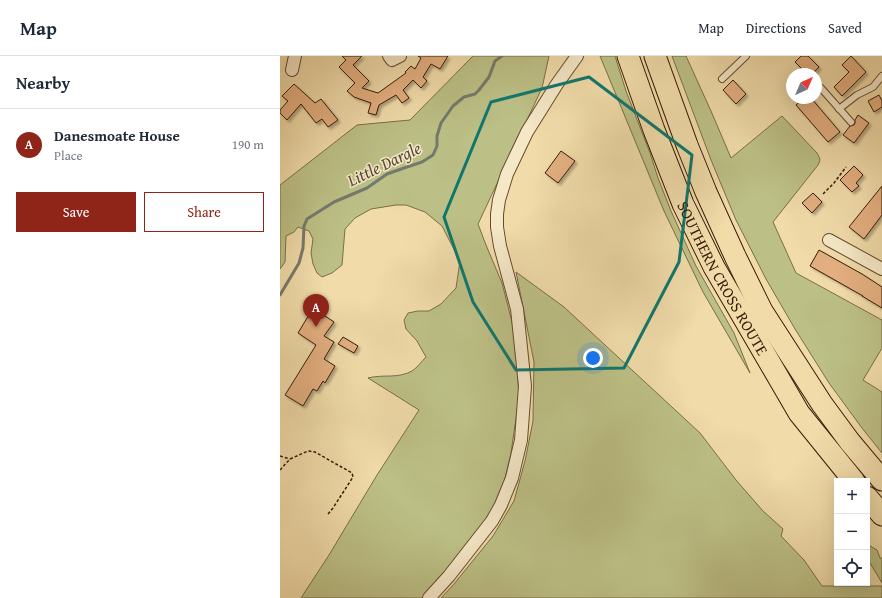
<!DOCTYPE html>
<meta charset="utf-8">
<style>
:root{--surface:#fff;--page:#f6f6f7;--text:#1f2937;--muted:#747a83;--line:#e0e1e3;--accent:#8f2418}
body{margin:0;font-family:"Gentium Book Plus",serif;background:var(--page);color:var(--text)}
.controls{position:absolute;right:12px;bottom:12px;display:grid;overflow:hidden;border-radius:0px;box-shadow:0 4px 16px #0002}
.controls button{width:36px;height:36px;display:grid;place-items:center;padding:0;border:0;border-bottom:1px solid var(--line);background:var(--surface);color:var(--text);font:20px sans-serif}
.compass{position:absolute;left:506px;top:12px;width:36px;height:36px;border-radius:50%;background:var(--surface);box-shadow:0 4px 16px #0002;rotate:44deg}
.you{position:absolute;left:313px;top:302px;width:14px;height:14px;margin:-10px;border:3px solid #fff;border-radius:50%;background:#1a73e8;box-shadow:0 0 0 6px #1a73e833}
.badge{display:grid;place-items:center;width:26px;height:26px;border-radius:50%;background:var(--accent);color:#fff;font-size:13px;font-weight:700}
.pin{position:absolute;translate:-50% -33px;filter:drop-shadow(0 1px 2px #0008)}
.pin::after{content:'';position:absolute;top:21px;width:14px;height:12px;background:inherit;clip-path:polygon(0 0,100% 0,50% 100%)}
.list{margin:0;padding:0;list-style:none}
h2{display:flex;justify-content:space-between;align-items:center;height:52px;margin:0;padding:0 16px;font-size:17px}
h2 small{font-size:13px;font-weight:400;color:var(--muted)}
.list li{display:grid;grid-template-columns:26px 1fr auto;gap:12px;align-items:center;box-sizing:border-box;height:72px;padding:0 16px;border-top:1px solid var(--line)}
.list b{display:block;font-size:15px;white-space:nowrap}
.list p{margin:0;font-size:13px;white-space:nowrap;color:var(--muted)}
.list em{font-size:13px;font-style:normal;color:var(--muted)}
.actions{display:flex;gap:8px;padding:12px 16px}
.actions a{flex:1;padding:9px 0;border:1px solid var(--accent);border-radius:0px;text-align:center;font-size:14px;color:var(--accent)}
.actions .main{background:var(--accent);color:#fff}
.icon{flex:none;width:22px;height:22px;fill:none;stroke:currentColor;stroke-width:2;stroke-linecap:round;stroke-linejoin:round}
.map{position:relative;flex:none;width:602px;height:542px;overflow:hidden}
header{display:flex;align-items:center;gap:24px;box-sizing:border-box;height:56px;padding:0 20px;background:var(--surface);border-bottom:1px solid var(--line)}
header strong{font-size:19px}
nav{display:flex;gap:22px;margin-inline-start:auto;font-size:14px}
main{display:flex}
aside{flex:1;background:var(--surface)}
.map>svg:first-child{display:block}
</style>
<header>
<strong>Map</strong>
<nav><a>Map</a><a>Directions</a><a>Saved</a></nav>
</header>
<main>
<aside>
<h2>Nearby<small></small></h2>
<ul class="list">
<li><span class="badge">A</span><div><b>Danesmoate House</b><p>Place</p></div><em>190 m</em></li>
</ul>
<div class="actions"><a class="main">Save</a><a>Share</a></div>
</aside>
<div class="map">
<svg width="602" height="542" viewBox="0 0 602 542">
<defs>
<filter id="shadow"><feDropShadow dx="2.5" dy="2.5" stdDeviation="1" flood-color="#0004"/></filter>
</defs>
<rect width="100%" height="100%" fill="#f0dba9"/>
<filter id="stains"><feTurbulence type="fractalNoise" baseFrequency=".005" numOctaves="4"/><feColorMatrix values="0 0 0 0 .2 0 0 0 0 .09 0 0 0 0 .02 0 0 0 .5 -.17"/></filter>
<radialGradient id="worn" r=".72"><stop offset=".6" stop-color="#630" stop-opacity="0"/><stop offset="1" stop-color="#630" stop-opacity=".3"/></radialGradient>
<g fill="#bcc086" stroke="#7a6e48">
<path d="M193,0H269L262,32L198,168L206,189L222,227L233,270L237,308L239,341L231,397L224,427L211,456L158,525L142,542H21L49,499L97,419L139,354L88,322C103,318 118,323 132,315C137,312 142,305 146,301L137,285L126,273L124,264L128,257L138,255H149L161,248L176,232L180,205L162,170L145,156L126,149H116L91,153L75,162L65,173L62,209L52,217L42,221L37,217L33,208L31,197L33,183L29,175L18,171L14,176L6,180L5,206L0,213V129L77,69L130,64Z"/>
<polygon points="320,0 335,0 346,35 370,97 378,122 391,155 416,210 454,277 470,317 423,236 384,155"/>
<path d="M392,0H406L431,55L451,102L502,60L537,97C540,102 541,104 538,109L493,166L516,217L602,264V292L583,324L602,336V397L582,372L549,327L515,273L486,223L456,164L431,104Z"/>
<polygon points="236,216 284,251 420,377 456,424 483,455 503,473 501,480 524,504 542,530 602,530 602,542 161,542 174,528 213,480 234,445 245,405 253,365 254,306"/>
<polygon points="587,482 590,490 597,494 600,502 602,502 602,527 587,502"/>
</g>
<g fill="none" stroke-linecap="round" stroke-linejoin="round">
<polyline stroke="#747a6c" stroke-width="3" points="0,239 19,207 23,192 24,170 27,163 54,146 87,132 107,118 124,112 142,106 153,99 157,90 157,80 161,67 173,50 184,41 195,38 199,34 209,21 215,5 222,0"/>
</g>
<g fill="#e3af80" stroke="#391b09" filter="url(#shadow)">
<polygon points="62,0 82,0 73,9 89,25 82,32 98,37 126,17 125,16 131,10 135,13 141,2 138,0 168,0 160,13 151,8 143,21 147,25 141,32 133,24 123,34 129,42 122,47 116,39 99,49 96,59 88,57 91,47 74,41 67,35 75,27 59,11 66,4"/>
<polygon points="521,0 528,0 539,11 532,18 527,18 515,6"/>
<polygon points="571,0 586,16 562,40 554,31 569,16 562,9"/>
<polygon points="453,24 466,38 456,48 443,34"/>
<polygon points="14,28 35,47 41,43 58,64 48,71 42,63 36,67 21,48 7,64 0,57 0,54 8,45 2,40"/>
<polygon points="599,39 602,45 602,51 594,56 588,45"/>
<polygon points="524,42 531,42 560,76 548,86 516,49"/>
<polygon points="578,59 589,67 574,87 563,79 570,70 574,69 575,67 575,64"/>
<polygon points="281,95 295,105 278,127 265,117"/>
<polygon points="574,110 583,119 576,127 579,130 572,136 560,124"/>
<polygon points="602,130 602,159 584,183 569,171"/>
<polygon points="533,137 542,146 532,157 522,147"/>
<polygon points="539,194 582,218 602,231 602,252 582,240 583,240 530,210"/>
<polygon points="33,252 54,266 44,280 54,286 44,303 55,310 45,327 43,325 37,335 33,333 23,350 5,339 36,289 18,277"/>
<polygon points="63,281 78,290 74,297 58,288"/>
</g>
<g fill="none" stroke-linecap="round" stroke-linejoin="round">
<g stroke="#674b31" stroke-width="8">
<g id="service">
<polyline points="442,23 466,0"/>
<polyline points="541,32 571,66"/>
<polyline points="559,53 577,39 593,31 602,20"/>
</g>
</g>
<g stroke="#674b31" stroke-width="14">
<g id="minor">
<polyline points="109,0 112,4 120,0"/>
<polyline points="12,14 15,0"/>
<polyline points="549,184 602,213"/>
<polyline points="149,542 169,520 212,465 221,449 232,422 241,384 245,330 237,253 220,190 217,171 217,158 219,144 227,118 247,76 277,28 297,0"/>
</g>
</g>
<g stroke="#391b09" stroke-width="23">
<g id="motorway">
<path id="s1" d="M348,0L374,74L403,148L434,211L519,357L574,425"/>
<polyline points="375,0 407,89 426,136 455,200 482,255 542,348 570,386 602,424"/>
<polyline points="587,441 602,459"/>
</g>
</g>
<g stroke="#391b09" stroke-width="1.5" stroke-dasharray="3 2" stroke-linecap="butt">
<polyline points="543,138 554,127 566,111"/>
<polyline points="0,400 10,403"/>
<polyline points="0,414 10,403 28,395 35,396 72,417 73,421 53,452 48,458"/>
</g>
<use href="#service" stroke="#f5e8c7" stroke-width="6"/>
<use href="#minor" stroke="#f5e8c7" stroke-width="12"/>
<use href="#motorway" stroke="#f0dba9" stroke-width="21"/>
</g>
<path fill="none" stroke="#0f766e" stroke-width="3" stroke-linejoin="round" d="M309,21L412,99L399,206L344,312L236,314L193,246L164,161L211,46Z"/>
<g text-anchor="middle" stroke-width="3" stroke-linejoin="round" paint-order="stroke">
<g font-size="16" fill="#391b09" stroke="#f5e8c7">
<text dy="6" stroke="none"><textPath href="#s1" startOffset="242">SOUTHERN CROSS ROUTE</textPath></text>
</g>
<g font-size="17" font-style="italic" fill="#564b3b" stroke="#f5e8c7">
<text transform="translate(104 108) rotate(-26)" y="6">Little Dargle</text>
</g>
</g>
<rect width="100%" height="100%" filter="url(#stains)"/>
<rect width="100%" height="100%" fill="url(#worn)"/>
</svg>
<div class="controls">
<button>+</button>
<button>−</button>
<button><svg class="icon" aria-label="locate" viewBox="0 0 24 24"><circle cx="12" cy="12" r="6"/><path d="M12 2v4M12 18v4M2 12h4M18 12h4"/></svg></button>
</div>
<svg class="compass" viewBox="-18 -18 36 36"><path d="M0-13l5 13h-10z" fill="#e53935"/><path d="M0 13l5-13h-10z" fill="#747a83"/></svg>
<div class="you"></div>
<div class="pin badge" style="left:36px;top:271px">A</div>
</div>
</main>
